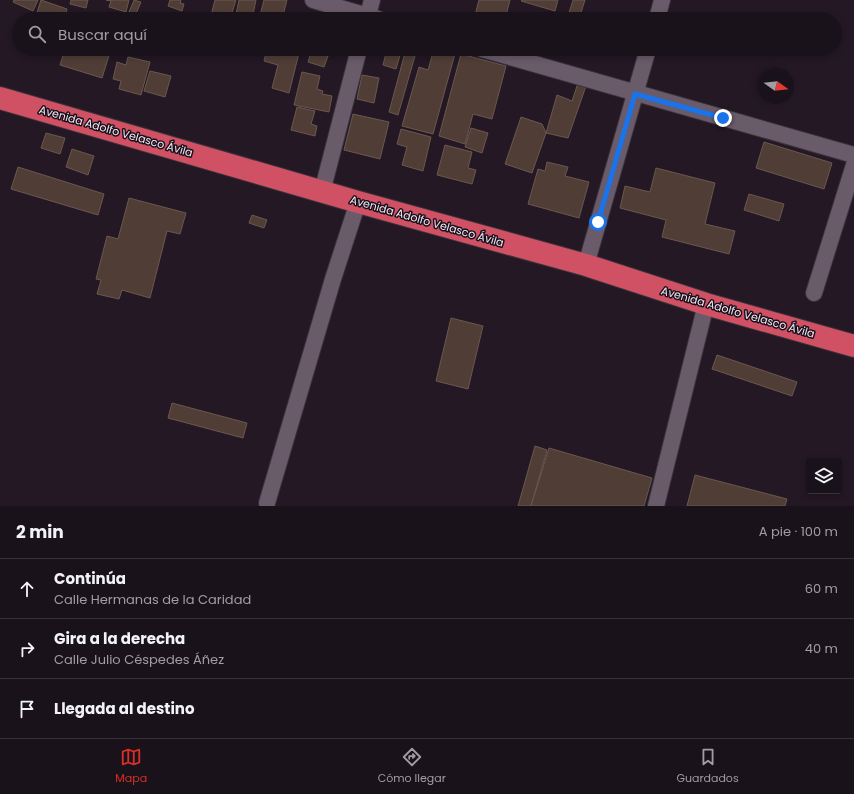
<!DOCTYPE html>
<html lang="es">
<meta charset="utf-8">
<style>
:root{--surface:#1a121b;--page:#272028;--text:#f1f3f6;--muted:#9f9ea3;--line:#38323a;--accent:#d93025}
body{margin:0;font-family:Poppins,sans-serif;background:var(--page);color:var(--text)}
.controls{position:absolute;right:12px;bottom:12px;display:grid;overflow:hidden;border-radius:4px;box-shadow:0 2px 6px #0003}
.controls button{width:36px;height:36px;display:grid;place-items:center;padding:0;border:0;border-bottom:1px solid var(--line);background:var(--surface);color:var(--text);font:20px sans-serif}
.compass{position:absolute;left:758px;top:68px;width:36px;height:36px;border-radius:50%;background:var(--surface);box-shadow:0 2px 6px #0003;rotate:105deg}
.stop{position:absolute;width:12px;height:12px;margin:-9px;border:3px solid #1a73e8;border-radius:50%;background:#fff}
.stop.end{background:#1a73e8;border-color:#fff;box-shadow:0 1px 4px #0008}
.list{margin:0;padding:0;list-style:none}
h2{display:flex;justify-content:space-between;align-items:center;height:52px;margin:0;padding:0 16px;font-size:17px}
h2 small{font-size:13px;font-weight:400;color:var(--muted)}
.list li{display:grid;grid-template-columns:26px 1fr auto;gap:12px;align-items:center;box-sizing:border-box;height:60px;padding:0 16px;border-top:1px solid var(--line)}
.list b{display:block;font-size:15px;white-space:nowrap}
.list p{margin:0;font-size:13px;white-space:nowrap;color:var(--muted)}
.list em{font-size:13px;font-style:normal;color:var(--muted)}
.icon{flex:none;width:22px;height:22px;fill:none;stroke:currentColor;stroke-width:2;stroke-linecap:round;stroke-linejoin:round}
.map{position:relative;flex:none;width:854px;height:506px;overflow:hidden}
.search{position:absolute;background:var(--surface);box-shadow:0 2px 6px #0003;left:12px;right:12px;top:12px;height:44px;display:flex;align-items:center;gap:10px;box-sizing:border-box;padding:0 14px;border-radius:22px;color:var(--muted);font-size:15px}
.sheet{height:232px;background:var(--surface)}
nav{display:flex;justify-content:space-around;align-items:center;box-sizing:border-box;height:56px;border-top:1px solid var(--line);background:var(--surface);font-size:11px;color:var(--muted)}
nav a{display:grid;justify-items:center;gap:2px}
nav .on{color:var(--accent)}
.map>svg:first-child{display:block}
</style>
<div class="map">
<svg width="854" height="506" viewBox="0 0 854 506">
<rect width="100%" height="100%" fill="#231824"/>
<g fill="#503e36" stroke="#6b574f">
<polygon points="14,0 38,0 33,11 13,2"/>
<polygon points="41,0 67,9 64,19 35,19"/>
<polygon points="71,0 88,0 86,8 70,4"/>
<polygon points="106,0 129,0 126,12 109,7 111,1"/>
<polygon points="134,0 141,2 136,14 129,12"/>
<polygon points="170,0 181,0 180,3 184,4 182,11 168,6"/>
<polygon points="215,0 236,0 230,19 210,19"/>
<polygon points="239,0 256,0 252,19 235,19"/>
<polygon points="264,0 287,0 282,19 259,19"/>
<polygon points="479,0 510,0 505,19 489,19 475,15"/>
<polygon points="522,0 558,0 555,11 521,1"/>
<polygon points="573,0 585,0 579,19 567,19"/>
<polygon points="323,11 333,14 332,19 321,19"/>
<polygon points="65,49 111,49 102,78 60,65"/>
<polygon points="267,49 300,49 289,93 272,88 278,65 264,61"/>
<polygon points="312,49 321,49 319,54 328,56 324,67 308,62"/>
<polygon points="387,49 401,52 396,69 383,65"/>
<polygon points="406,49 417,49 398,115 389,112"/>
<polygon points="434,49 456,50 433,134 402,126 419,67 428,70"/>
<polygon points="594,49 613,49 608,53 603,53 599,52"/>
<polygon points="461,54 506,66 492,119 473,114 465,144 439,136"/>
<polygon points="128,57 150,62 141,95 119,89 121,81 113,79 117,62 126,65"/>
<polygon points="150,71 171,76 165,97 144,91"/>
<polygon points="302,72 320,76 317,89 323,91 322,94 332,96 329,112 294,105"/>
<polygon points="362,75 379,78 374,103 357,99"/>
<polygon points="578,83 586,86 568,138 546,133 557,95 572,101"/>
<polygon points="297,107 315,111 311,124 317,126 315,136 291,130"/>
<polygon points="353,114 389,122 380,159 344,150"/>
<polygon points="521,117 542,124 546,133 532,173 505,164"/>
<polygon points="471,128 488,133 482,153 465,147"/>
<polygon points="401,129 431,137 423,171 402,165 407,147 397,144"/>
<polygon points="46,133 65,138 60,154 41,148"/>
<polygon points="764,142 832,163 824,189 756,168"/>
<polygon points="445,145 472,152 468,168 476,170 472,184 437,175"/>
<polygon points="72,149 94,156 88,175 66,167"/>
<polygon points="547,162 568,167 565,176 589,182 579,218 528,204 538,169 545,171"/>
<polygon points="18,167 104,194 98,215 11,189"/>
<polygon points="656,168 715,183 705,224 735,231 729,254 662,237 666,220 620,208 625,186 650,192"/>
<polygon points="749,194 784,204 779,221 744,210"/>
<polygon points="129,198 186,213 180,234 167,231 150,298 122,290 119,299 97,294 101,280 96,279 107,236 118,239"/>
<polygon points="252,215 267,220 264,228 249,223"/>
<polygon points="451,318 483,326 468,389 436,381"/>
<polygon points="717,355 797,382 792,396 712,369"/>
<polygon points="172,403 247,423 243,438 168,418"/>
<polygon points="535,446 547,450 531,506 518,506"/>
<polygon points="549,448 652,478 644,506 531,506"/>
<polygon points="695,475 787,499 785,506 687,506"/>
</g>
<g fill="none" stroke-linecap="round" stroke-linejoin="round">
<g stroke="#3a323b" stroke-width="18">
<g id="street">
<polyline points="313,0 378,19"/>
<polyline points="367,19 372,0"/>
<polyline points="657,19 662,0"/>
<polyline points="482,49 854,155"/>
<polyline points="322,192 359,49"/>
<polyline points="586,265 648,49"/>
<polyline points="814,293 854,165"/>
<polyline points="267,503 333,279 358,202"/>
<polyline points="656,506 706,304"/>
</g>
</g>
<g stroke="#3a323b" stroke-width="24">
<polyline id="highway" points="0,98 358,202 586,265 706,304 854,346"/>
</g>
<use href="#street" stroke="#695b6a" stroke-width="16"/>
<use href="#highway" stroke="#d05064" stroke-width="22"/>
</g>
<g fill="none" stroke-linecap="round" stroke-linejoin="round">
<polyline stroke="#1a73e8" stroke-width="5" points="598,222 635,94 723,118"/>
</g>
<g text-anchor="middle" stroke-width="3" stroke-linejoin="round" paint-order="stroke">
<g font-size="11" fill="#f1e9f2" stroke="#190f1b">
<text transform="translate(116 131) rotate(16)" y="4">Avenida Adolfo Velasco Ávila</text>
<text transform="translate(427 221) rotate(16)" y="4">Avenida Adolfo Velasco Ávila</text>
<text transform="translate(738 312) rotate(16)" y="4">Avenida Adolfo Velasco Ávila</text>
</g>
</g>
</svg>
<div class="controls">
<button><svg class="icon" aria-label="layers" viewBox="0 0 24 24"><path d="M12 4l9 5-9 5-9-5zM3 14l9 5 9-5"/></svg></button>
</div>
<svg class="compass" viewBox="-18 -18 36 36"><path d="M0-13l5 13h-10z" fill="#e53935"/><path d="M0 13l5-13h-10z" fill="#9f9ea3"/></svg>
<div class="stop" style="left:598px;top:222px"></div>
<div class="stop end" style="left:723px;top:118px"></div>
<div class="search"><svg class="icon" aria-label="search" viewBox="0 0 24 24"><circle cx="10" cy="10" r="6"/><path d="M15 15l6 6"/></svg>Buscar aquí</div>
</div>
<section class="sheet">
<h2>2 min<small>A pie · 100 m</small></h2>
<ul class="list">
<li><svg class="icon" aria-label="ahead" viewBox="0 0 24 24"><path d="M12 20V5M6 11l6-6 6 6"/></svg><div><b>Continúa</b><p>Calle Hermanas de la Caridad</p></div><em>60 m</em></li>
<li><svg class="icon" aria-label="right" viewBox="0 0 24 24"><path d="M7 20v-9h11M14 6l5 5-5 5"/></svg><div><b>Gira a la derecha</b><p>Calle Julio Céspedes Áñez</p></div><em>40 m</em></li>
<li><svg class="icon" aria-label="arrive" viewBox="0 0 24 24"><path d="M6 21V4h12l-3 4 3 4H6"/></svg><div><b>Llegada al destino</b></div></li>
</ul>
</section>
<nav>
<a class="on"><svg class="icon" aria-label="map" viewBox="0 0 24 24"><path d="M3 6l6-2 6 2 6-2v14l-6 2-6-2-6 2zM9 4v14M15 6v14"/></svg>Mapa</a>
<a><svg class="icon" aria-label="directions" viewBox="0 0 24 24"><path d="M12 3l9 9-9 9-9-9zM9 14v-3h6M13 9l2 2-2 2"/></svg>Cómo llegar</a>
<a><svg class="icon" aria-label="saved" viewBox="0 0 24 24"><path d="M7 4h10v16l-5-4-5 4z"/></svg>Guardados</a>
</nav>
